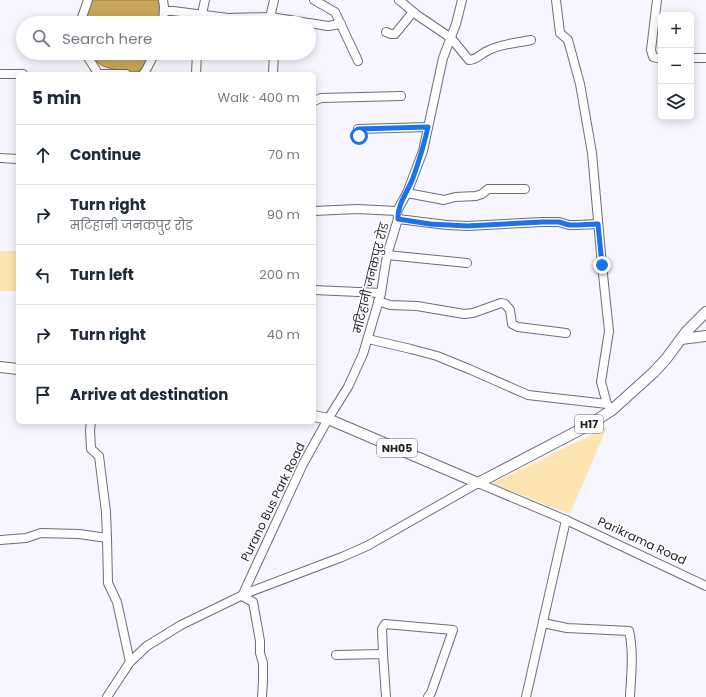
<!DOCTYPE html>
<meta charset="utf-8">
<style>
:root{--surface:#fff;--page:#f6f6f7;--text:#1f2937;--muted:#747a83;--line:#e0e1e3}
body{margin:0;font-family:Poppins,"Noto Sans Devanagari",sans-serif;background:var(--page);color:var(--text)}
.controls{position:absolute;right:12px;top:12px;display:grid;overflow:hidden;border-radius:6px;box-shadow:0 2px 10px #0003}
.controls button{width:36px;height:36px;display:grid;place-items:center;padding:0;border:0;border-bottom:1px solid var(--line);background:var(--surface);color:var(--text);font:20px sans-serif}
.stop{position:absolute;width:12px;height:12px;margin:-9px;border:3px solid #1a73e8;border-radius:50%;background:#fff}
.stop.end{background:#1a73e8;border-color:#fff;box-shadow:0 1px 4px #0008}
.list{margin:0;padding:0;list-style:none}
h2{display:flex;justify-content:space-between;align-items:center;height:52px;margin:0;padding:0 16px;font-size:17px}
h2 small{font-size:13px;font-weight:400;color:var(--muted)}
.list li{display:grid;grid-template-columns:26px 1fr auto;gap:12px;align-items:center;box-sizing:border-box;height:60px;padding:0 16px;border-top:1px solid var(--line)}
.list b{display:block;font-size:15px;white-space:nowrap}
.list p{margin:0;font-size:13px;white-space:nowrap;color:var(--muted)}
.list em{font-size:13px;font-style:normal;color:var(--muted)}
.icon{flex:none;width:22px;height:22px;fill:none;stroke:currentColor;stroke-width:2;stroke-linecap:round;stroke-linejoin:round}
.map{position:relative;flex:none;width:706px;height:697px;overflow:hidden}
.search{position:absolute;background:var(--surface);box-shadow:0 2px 10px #0003;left:16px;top:16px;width:300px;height:44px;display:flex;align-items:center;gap:10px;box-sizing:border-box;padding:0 14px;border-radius:22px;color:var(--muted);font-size:15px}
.panel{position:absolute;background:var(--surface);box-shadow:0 2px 10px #0003;left:16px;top:72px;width:300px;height:352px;border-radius:6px}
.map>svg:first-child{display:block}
</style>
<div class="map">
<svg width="706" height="697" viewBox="0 0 706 697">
<rect width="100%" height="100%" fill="#f7f5fe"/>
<g fill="#fce5b1">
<rect x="0" y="251" width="18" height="40"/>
<polygon points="607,427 570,514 493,484 493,483"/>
</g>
<g fill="#c8a75a" stroke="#967e4a">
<polygon points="92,0 159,0 160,23 83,23"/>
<path d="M89,53H153C150,59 146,67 140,71C135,74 109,69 103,66C97,63 93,58 89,53Z"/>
</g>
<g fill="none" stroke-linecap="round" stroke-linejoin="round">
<g stroke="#6f6b78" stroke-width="10">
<g id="minor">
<polyline points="314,0 335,12 358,61"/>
<path d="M399,0L417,15L451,38L469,60C476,60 481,54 487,51C500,44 516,43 531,40"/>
<polyline points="556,0 560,33 568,40 580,84 592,153 602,265 609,331 601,382 607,404 612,410"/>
<polyline points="657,0 651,50 653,57 661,59"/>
<polyline points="164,11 173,11 228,18 271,17 308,23"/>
<polyline points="270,18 274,0"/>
<polyline points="80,23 88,0"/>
<polyline points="163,23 164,7 163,0"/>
<polyline points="200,23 205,0"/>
<polyline points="309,23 328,26 341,24"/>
<polyline points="386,32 391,34 395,34 413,12"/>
<polyline points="85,53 96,70 97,74"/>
<polyline points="691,58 706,58"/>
<polyline points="0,74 23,74"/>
<polyline points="102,74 126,74"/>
<polyline points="143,74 145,72 155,53"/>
<polyline points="196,74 197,53"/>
<polyline points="273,74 274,53"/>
<polyline points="314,101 321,98 401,96"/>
<polyline points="359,136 358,129 428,127"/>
<polyline points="0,158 18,159"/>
<polyline points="407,193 444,200 455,197 476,196 482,194 488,189 525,189"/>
<polyline points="314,211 357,209 397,211"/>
<polyline points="398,219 447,225 467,226 542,222 559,222 569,225 577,225 598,224"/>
<polyline points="387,255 467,263"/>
<polyline points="314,290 381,293"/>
<polyline points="378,301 390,305 417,306 464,314 473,313 501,303 505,304 510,310 512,324 518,327 566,333"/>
<polyline points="368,339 411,349 437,356 469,369 528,395 607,404"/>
<polyline points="107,538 108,583 117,602 130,662"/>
<polyline points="0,540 26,538 41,533 79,534 107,538 106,512 99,456 91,449 90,430 91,422"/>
<path d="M543,623L567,628L629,631C634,652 631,676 630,697"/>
<polyline points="383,654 382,629 385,624 453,630 431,693 428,697"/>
<polyline points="336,655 383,654 386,697"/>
<polyline points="107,697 130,662 147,646 181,625 247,593 342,557 367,546 478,483 566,520 706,586"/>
<polyline points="262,697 263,681 263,663 260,653 260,641 253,602 242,596 303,464 328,419 348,387 363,354 381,293 387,255 398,219 397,211 407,193 423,151 443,58 456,24 462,0"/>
<polyline points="526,697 566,520"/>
</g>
</g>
<g stroke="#6f6b78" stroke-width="12">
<g id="major">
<polyline points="681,339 706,336"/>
<polyline points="0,367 18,369"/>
<polyline points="314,416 328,419 478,483 589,425 612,410 654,372 666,359 686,332 706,312"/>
</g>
</g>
<use href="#minor" stroke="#fff" stroke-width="8"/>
<use href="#major" stroke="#fff" stroke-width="10"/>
</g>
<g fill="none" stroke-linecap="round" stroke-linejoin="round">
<path stroke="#1a73e8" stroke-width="5" d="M359,136L358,129L428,127C424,145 419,161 413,178C408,191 397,205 398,219L430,224L467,226L542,222H559L569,225H577L598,224L602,265"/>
</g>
<g text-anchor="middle" stroke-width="3" stroke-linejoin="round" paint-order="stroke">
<g fill="#fff" stroke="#646266" stroke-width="1">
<rect x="575" y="415" width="28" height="18" rx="3"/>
<rect x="377" y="439" width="40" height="18" rx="3"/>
</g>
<g font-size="11" font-weight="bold" fill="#211f24">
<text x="589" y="428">H17</text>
<text x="397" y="452">NH05</text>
</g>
<g font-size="12" fill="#211f24" stroke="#fff">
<text transform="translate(371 278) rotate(-76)" y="4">मटिहानी जनकपुर रोड</text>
<text transform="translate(273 502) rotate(-64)" y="4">Purano Bus Park Road</text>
<text transform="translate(642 541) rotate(25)" y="4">Parikrama Road</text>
</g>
</g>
</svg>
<div class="controls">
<button>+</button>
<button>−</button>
<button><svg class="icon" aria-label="layers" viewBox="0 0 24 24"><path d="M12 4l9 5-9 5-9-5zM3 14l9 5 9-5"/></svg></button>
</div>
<div class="stop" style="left:359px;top:136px"></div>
<div class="stop end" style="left:602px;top:265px"></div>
<div class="search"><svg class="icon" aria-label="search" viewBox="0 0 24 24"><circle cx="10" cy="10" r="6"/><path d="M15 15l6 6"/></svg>Search here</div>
<section class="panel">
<h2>5 min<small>Walk · 400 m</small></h2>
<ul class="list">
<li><svg class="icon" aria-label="ahead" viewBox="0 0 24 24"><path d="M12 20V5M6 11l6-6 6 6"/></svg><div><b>Continue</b></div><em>70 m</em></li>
<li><svg class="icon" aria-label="right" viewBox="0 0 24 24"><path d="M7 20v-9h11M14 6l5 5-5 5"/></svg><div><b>Turn right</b><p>मटिहानी जनकपुर रोड</p></div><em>90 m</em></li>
<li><svg class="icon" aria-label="left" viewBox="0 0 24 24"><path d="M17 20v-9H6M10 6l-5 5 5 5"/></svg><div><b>Turn left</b></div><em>200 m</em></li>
<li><svg class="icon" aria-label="right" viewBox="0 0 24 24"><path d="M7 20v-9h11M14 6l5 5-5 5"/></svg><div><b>Turn right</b></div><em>40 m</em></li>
<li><svg class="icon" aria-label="arrive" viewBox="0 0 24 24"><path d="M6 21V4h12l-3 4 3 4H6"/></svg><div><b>Arrive at destination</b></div></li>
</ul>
</section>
</div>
